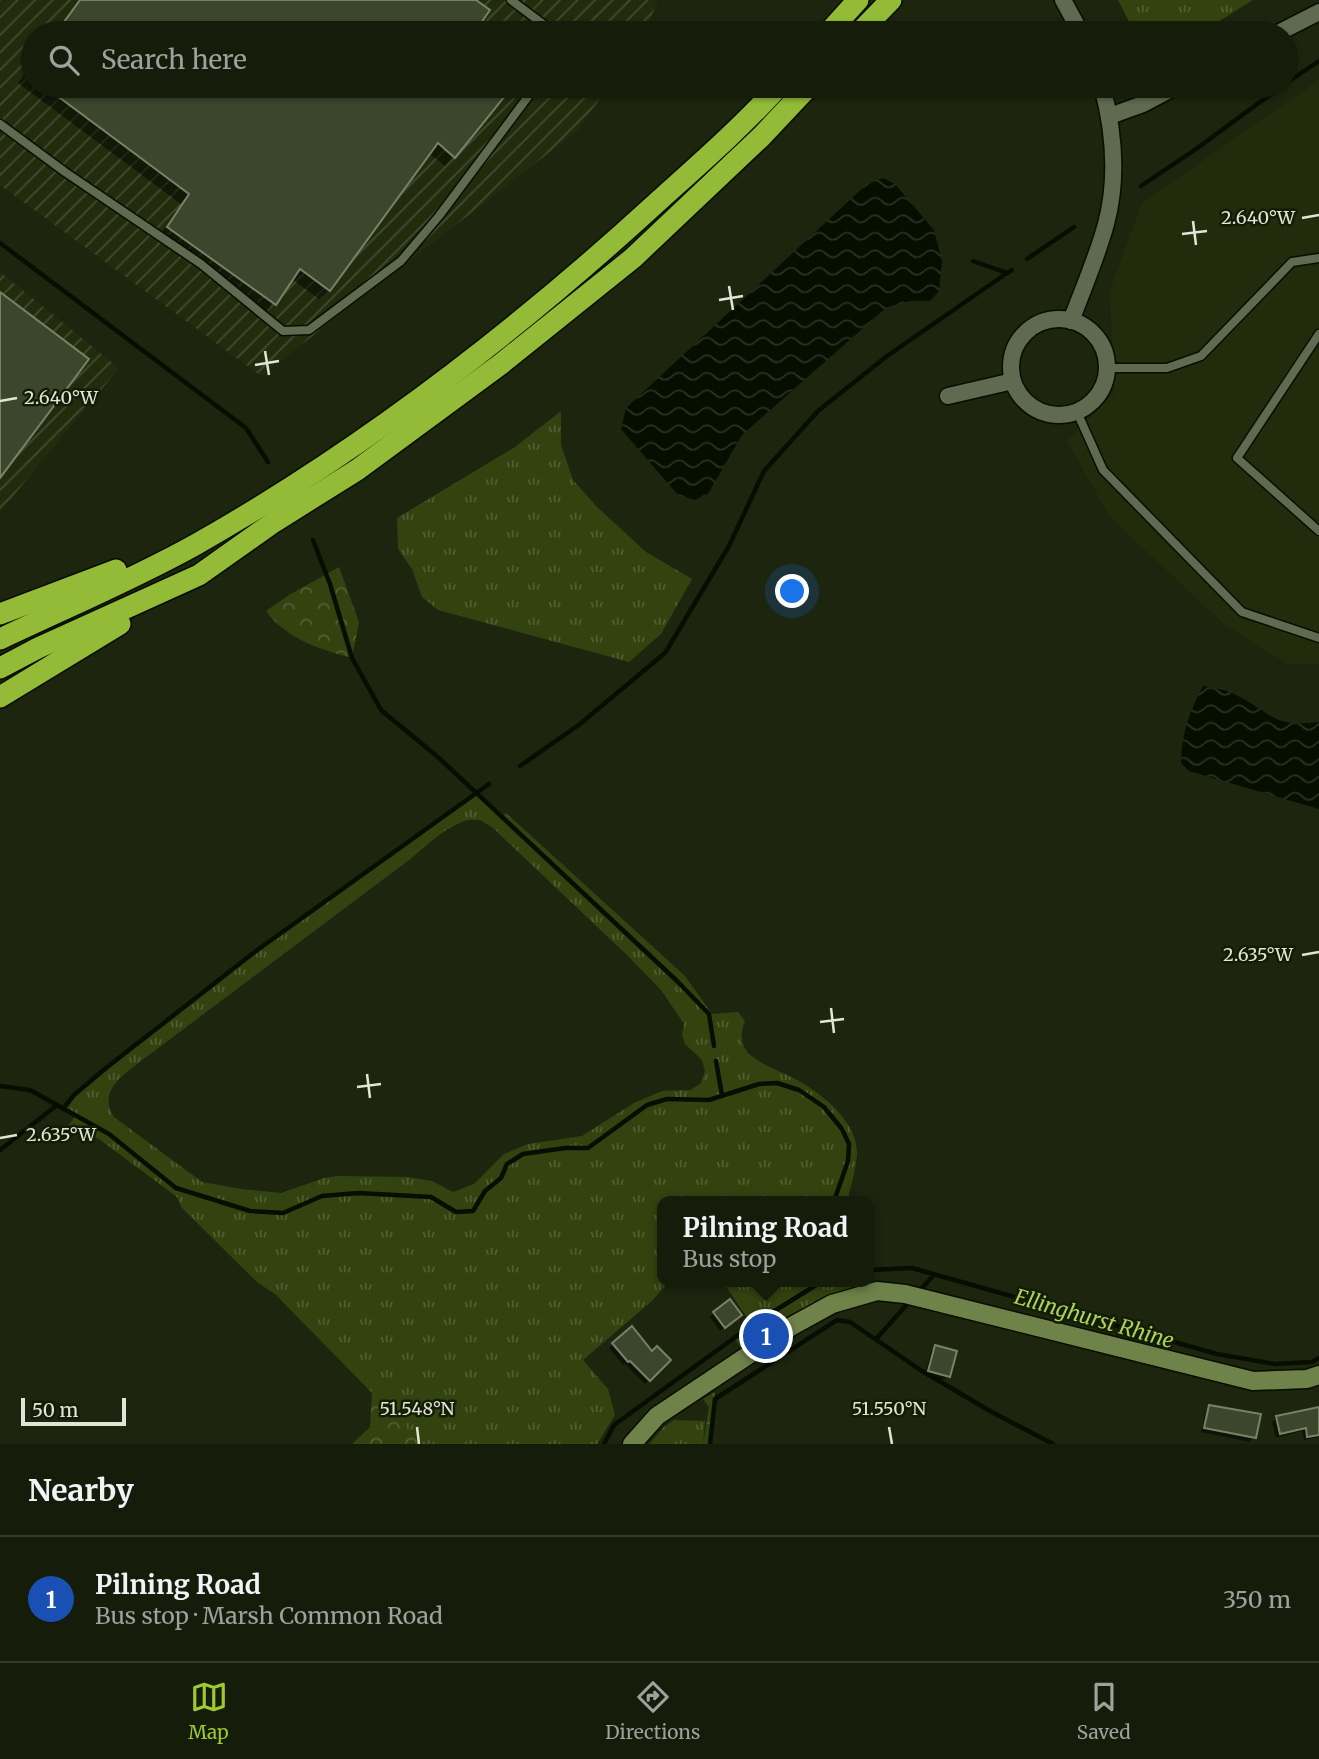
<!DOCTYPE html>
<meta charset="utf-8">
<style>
:root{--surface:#161c0a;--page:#232918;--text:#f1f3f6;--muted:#9ea19c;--line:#353a2b;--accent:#9dca30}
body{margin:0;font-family:Merriweather,serif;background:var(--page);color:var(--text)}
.scale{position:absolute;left:21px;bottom:18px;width:105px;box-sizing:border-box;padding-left:7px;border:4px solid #e0e6d7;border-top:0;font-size:19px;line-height:24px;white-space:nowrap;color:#e0e6d7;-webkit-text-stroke:5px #141c05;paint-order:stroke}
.you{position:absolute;left:793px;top:592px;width:24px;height:24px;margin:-18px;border:5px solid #fff;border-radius:50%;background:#1a73e8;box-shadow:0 0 0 10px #1a73e833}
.badge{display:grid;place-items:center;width:46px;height:46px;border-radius:50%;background:var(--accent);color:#fff;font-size:23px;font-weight:700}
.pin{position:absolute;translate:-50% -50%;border:4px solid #fff;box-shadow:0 2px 7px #0006}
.popup{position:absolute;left:657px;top:1196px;width:217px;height:91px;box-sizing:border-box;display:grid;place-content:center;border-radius:14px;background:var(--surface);filter:drop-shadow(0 2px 5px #0005);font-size:23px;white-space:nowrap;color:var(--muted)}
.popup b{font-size:26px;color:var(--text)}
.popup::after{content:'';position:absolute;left:50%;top:100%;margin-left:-14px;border:14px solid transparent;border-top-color:var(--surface)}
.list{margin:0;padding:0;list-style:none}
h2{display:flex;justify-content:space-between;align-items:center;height:91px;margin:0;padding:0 28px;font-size:30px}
h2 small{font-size:23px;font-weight:400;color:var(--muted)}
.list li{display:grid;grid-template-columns:46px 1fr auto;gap:21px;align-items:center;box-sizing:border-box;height:126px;padding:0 28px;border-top:2px solid var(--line)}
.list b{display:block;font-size:26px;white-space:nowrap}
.list p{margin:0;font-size:23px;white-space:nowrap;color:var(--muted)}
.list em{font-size:23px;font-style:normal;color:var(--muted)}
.icon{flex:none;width:38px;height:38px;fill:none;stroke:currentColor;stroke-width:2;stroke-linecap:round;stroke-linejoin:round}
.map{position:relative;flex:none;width:1319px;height:1444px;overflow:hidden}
.search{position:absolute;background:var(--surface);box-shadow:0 2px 5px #0004;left:21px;right:21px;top:21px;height:77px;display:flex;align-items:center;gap:18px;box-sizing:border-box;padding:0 24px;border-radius:38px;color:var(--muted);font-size:26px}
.sheet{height:217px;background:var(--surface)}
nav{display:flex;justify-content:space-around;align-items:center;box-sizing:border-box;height:98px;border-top:2px solid var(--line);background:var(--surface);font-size:19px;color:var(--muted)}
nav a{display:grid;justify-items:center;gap:4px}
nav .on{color:var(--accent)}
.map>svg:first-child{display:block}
</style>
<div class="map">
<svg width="1319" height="1444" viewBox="0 0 1319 1444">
<defs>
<pattern id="industrial-furrows" width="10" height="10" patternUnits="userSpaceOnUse" patternTransform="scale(1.75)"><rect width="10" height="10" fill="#222c0d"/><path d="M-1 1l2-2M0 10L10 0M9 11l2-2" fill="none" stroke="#424b30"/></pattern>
<pattern id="grass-tufts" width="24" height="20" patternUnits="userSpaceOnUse" patternTransform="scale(1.75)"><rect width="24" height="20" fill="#334310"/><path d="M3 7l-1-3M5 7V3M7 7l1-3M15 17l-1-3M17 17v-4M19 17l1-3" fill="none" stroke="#505e32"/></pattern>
<pattern id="forest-crowns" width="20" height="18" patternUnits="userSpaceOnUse" patternTransform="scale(1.75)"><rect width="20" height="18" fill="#334310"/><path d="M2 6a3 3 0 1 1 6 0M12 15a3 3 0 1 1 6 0" fill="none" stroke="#505e32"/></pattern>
<pattern id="water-waves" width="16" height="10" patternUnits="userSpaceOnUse" patternTransform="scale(1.75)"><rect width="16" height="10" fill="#060e00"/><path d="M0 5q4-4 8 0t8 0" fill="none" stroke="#2a3124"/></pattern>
</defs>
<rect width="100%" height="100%" fill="#1d250e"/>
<polygon fill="#222c0d" points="1319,80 1319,664 1288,664 1226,626 1110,517 1067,441 1114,393 1110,290 1142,203"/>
<g fill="url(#industrial-furrows)">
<polygon points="0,0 658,0 645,33 33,33 33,86 609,86 577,131 261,376 0,185"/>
<polygon points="0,272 119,368 0,512"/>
</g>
<g fill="url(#grass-tufts)" fill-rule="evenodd">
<polygon points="1118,0 1253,0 1200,33 1135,33"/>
<polygon points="561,411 561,445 573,480 596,506 646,552 692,579 661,634 629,662 438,610 422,597 412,569 398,549 397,518 515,447"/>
<path d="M475,793L501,818L506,813L685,976L712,1014L738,1012L745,1021C740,1034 740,1043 749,1054C763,1066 781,1071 797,1080C822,1094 857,1121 857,1153C856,1170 851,1185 847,1201H663V1282H668L653,1300L583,1360L608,1389L615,1415L597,1444H422L275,1294L258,1283L182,1208L177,1197L99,1139L68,1126L75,1116L63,1109C95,1069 142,1040 182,1009C278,935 376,864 475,793ZM469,820H480L493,828L629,957L661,990L684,1024L682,1035L685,1044L702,1060L705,1071L701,1083L691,1090L662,1091L634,1103L582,1136L528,1144L504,1154L474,1184L453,1192L432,1181L408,1177L338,1176L324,1178L281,1193L241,1189L202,1182L114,1117C101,1096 113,1084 129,1070L409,860C428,845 445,826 469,820Z"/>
<polygon points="723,1282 869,1282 869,1283 742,1350 734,1338 752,1325"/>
<polygon points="674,1420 705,1421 703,1444 649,1444 664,1427"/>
</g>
<g fill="url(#forest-crowns)">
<path d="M339,567L359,622L352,658C321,650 285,638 266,611L289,595Z"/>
<polygon points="372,1392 422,1444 352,1444 370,1427"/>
<polygon points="715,1392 710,1444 703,1444 709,1407 703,1399"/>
</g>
<g fill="url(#water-waves)">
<polygon points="883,178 895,184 934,230 942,261 939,291 930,301 911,301 887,307 742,435 708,494 695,500 678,495 621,429 626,408 867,184"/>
<path d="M1203,686C1214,688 1227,690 1236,695C1273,713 1271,728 1319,722V809L1189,771L1181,763C1181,734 1190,711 1203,686Z"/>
</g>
<g fill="#0007">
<polygon points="80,0 473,0 478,24 489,33 55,33"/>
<polygon points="33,63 33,86 510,86 445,166 429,153 329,290 319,299 292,279 265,314 159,237 181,204 18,83"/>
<polygon points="714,1313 735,1319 720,1331 710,1317"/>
<polygon points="613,1344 652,1353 669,1360 645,1384 625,1364 623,1365 609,1348"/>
<polygon points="935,1347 948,1376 944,1380 925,1375 931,1351"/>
<polygon points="1210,1407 1254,1437 1250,1442 1201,1432 1206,1411"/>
<polygon points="1319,1409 1319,1437 1304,1440 1302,1431 1276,1438 1272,1422 1277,1418"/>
</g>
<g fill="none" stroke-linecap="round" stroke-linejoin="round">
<g stroke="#060e00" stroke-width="4.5">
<polyline points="1286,83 1319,61"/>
<polyline points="1141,186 1196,149 1282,86"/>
<polyline points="0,243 246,428 268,462"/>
<polyline points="1027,259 1074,227"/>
<polyline points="973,261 1007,273 1012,270"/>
<polyline points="313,540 330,584 352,658 381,710 439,758 677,981 709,1014 714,1046"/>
<polyline points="520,766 580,724 665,653 729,546 764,471 818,411 887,356 1007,273"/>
<polyline points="716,1061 722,1095"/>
<polyline points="0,1086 30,1090 109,1134 176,1188 250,1211 283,1213 322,1196 358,1193 431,1197 456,1212 473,1211 485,1191 501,1178 507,1164 523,1154 565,1148 588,1148 647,1105 667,1099 709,1100 759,1084 777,1083 799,1090 824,1107 842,1129 849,1144 848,1161 834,1201"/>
<polyline points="63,1109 74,1095 106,1068 256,951 489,784"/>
<polyline points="0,1150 57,1105"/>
<polyline points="869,1270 912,1268 1217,1354 1275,1364 1312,1362 1319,1358"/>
<polyline points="919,1291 934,1275"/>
<polyline points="876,1339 911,1300"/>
<polyline points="604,1444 614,1425 752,1325 821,1282"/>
<polyline points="710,1444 715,1399 837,1320 850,1322 922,1371 990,1411 1053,1444"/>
</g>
</g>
<g fill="#3c462d" stroke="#778267" stroke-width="2">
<polygon points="80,0 476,0 490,10 474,33 56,33"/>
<polygon points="44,86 513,86 455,158 438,143 330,291 300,269 276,305 167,227 189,194"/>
<polygon points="0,292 89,359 0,478"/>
<polygon points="730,1299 742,1315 725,1328 713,1312"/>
<polygon points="632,1326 652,1351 657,1346 671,1360 650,1381 630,1361 628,1362 612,1343"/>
<polygon points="935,1345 957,1351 950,1377 928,1371"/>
<polygon points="1209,1405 1261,1414 1256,1438 1204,1428"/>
<polygon points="1319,1407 1319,1435 1307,1437 1306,1428 1280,1434 1276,1416"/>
</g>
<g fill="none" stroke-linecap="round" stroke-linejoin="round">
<g stroke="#070e00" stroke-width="11">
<g id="lane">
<polyline points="511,0 555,33"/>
<polyline points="0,124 65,172 201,264 283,331 309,330 401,261 439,216 536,86"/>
<polyline points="1319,334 1237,458 1319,531"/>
<polyline points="1107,368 1167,368 1201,356 1292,262 1319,258"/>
<polyline points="1077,412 1103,470 1242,612 1319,638"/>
</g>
</g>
<g stroke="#070e00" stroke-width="19">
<g id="street">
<polyline points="1063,0 1081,33"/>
<polyline points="1278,33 1319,12"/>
<polyline points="1110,116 1143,104 1177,86"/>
<circle cx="1059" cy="367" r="48"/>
<path d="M1071,321C1083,289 1097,257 1106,224C1118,179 1114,131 1102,86"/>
<polyline points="948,396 1013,381"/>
</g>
</g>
<g stroke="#070e00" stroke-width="21">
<polyline id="secondary" points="632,1444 657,1416 792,1326 832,1304 877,1291 905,1294 1253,1381 1307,1379 1319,1375"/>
</g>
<g stroke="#070e00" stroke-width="24">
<g id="highway">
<polyline points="828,33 858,0"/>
<polyline points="859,33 891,0"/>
<polyline points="0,614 116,570"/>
<path d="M0,639C65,608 132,580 195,545C361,451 513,334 653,206C696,167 740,129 779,86"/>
<polyline points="0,668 38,648 199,575 274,522 357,470 501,364 633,258 761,137 809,86"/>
<polyline points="0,697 120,624"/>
</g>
</g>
<use href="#lane" stroke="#606a50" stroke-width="8"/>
<use href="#street" stroke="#606a50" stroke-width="16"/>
<use href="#secondary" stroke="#6f8249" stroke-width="18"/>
<use href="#highway" stroke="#93bb38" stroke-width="21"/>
</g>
<path fill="none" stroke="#e0e6d7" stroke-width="2.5" d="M1302,218L1319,215M1193,221L1196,245M1182,234L1207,231M729,286L733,310M719,300L743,296M265,351L269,375M255,365L279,361M0,401L17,398M1302,955L1319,952M831,1008L834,1033M820,1022L844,1019M367,1074L370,1098M357,1087L381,1084M0,1138L17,1135M417,1427L419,1444M889,1427L892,1444"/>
<g text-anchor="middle" stroke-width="5" stroke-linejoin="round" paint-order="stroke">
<g font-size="21" font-style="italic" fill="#aad357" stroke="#141c05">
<text transform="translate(1094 1319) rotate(16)" y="7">Ellinghurst Rhine</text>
</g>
</g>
<g font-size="18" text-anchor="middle" fill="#e0e6d7" stroke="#141c05" stroke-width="5" stroke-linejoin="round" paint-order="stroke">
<text x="1258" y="224">2.640°W</text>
<text x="61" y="404">2.640°W</text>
<text x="1258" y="961">2.635°W</text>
<text x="61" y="1141">2.635°W</text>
<text x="417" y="1415">51.548°N</text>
<text x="889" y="1415">51.550°N</text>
</g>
</svg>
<div class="scale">50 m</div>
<div class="you"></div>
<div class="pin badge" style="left:766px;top:1336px;background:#1a4fb4">1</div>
<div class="popup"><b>Pilning Road</b>Bus stop</div>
<div class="search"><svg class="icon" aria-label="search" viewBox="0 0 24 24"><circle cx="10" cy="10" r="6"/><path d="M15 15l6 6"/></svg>Search here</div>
</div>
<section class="sheet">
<h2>Nearby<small></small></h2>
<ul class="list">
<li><span class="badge" style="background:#1a4fb4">1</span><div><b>Pilning Road</b><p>Bus stop · Marsh Common Road</p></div><em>350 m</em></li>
</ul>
</section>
<nav>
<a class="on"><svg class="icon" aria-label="map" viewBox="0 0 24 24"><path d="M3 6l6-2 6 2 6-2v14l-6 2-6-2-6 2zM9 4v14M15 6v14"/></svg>Map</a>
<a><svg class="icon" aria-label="directions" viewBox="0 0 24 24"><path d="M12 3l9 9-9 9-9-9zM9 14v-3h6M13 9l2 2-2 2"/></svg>Directions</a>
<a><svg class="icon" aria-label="saved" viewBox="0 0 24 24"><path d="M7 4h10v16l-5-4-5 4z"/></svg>Saved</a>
</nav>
